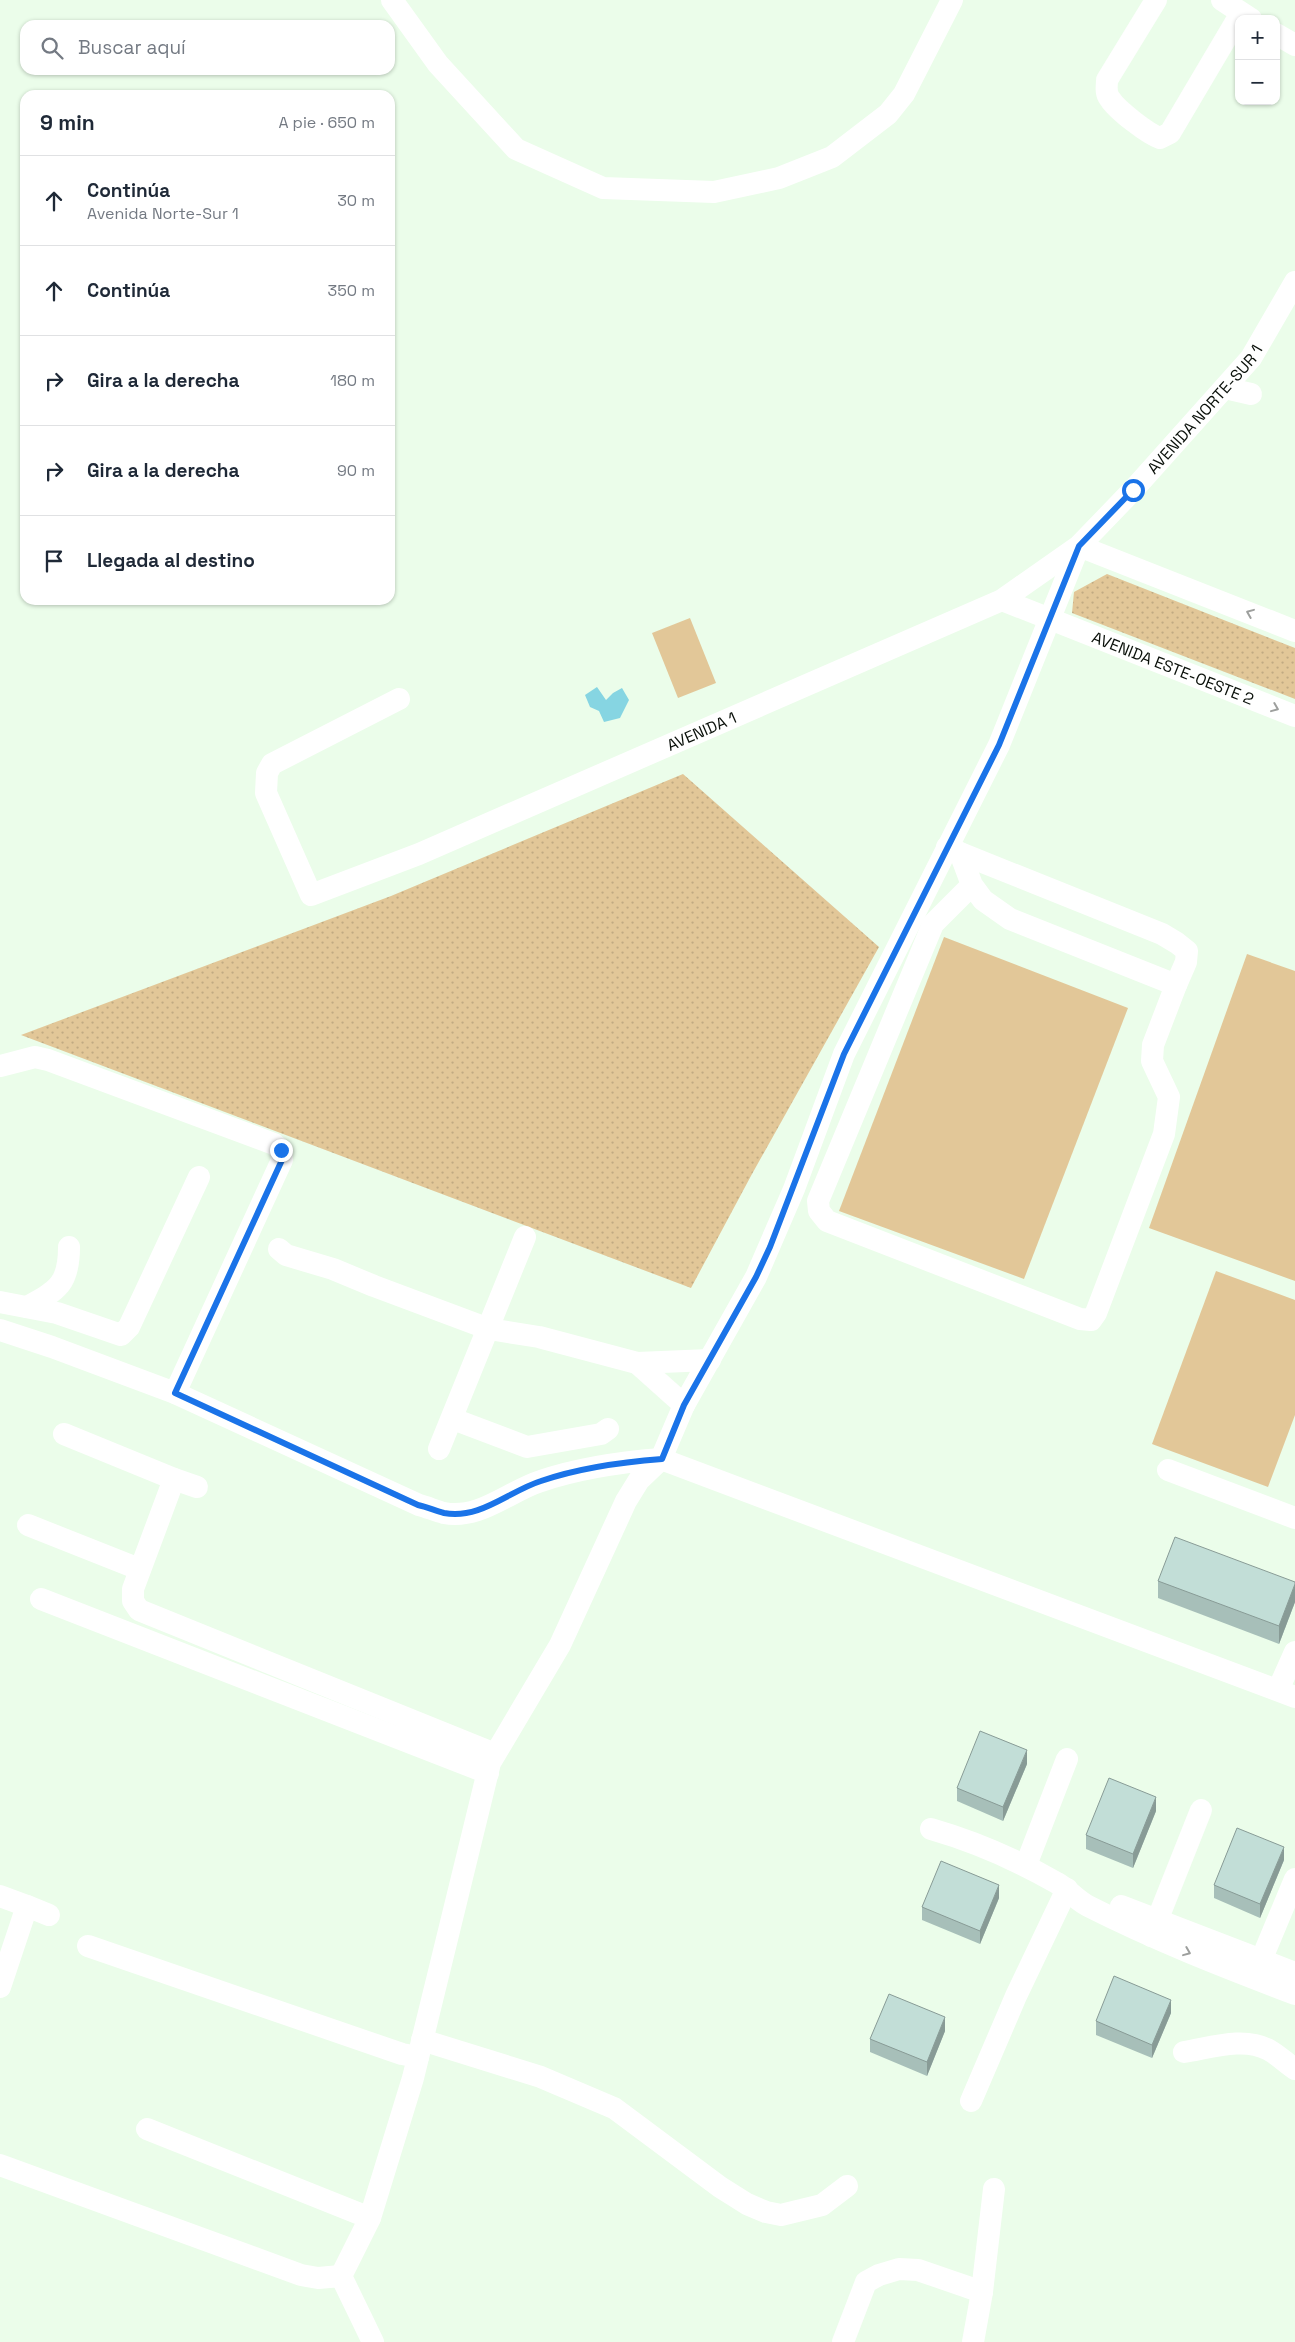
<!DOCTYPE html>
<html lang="es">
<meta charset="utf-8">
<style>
:root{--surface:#fff;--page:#f2f2f3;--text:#1f2937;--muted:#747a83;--line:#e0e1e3}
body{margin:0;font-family:"Space Grotesk",sans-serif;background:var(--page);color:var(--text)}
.controls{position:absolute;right:15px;top:15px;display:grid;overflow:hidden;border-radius:10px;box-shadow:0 1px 4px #0004}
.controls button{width:45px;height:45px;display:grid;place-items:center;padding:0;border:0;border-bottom:1px solid var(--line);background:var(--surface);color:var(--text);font:25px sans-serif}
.stop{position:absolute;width:15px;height:15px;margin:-11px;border:4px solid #1a73e8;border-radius:50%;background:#fff}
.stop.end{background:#1a73e8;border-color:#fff;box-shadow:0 1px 5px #0008}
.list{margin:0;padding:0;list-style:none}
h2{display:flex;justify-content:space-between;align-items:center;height:65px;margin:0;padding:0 20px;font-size:21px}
h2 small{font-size:16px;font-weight:400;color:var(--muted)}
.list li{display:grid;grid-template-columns:32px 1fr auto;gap:15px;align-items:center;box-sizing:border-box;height:90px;padding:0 20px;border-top:1px solid var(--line)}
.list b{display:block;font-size:19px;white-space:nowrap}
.list p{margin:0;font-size:16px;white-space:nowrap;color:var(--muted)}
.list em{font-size:16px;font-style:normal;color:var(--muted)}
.icon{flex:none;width:28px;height:28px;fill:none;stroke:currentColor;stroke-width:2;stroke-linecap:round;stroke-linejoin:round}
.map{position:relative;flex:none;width:1295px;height:2342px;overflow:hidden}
.search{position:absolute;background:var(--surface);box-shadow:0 1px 4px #0004;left:20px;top:20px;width:375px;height:55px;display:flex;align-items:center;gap:12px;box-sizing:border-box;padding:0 18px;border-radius:15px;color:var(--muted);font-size:19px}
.panel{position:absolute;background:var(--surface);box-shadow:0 1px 4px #0004;left:20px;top:90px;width:375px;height:515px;border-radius:15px}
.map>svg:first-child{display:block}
</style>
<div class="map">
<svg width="1295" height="2342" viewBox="0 0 1295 2342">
<defs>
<pattern id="grass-dots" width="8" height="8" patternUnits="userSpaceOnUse" patternTransform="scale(1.25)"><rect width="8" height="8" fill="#e2c798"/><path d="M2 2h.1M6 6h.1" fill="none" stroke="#c1aa82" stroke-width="1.8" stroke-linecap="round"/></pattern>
</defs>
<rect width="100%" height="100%" fill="#ebfdea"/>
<g fill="url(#grass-dots)">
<polygon points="1107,574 1295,648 1295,699 1072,613 1074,592"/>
<polygon points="683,774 879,947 752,1174 691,1288 21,1035 391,896"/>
</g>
<g fill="#e2c798">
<polygon points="690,618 716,683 678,698 652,633"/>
<polygon points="944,937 1128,1008 1024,1279 839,1211"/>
<polygon points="1247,954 1295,971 1295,1281 1149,1228"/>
<polygon points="1216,1271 1295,1300 1295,1415 1268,1487 1152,1444"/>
</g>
<polygon fill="#86d5e2" points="597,687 606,700 613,693 622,688 629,700 620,718 604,722 599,711 590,707 585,695"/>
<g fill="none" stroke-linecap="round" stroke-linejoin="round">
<g stroke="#fff" stroke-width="22">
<polyline points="392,0 438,64 516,149 603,188 714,192 779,178 832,157 888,114 904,94 952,0"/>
<path d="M1156,0L1107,80C1107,86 1105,93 1110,99C1117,110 1148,134 1160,138L1170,133L1241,13"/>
<polyline points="1222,0 1251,19"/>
<polyline points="1276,34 1295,45"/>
<polyline points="1225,388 1251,394"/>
<polyline points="1079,546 1295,631"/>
<path id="s1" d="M1002,600L1295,716"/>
<path id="s2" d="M399,699L272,764L267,773L266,793L311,895L419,854L1002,600L1079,546L1133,490L1251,358L1295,282"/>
<polyline points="947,847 960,853 972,885 983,900 1010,919 1176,985 1153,1045 1152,1061 1169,1097 1164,1134 1096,1313 1091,1320 1080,1319 827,1221 819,1211 818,1201 933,924 972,885"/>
<polyline points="960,853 1162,934 1177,943 1187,951 1186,962 1176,985"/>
<polyline points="0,1066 35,1057 48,1060 274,1144 281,1150 282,1160 175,1393"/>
<polyline points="279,1249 286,1255 333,1269 374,1286 489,1329 539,1337 637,1363 710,1360"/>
<polyline points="0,1302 57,1313 121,1335 129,1327 199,1177"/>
<path d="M27,1307C58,1290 69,1284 69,1247"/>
<path d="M0,1330L52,1347L175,1393L419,1505C427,1507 436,1511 444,1513C480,1520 509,1491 541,1481C579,1468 622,1462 661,1459L1295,1697"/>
<polyline points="637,1363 684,1405"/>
<polyline points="453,1419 527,1447 601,1434 608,1429"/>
<polyline points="64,1434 174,1479 133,1589 133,1601 139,1610 495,1754"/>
<polyline points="439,1449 525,1237"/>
<polyline points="1168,1470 1295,1518"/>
<polyline points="174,1479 197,1487"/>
<polyline points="28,1525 139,1569"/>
<polyline points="41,1599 488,1773"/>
<polyline points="1278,1690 1295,1652"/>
<path d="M931,1829C976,1842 1017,1860 1057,1883C1068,1889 1076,1900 1088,1906C1155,1940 1224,1967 1295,1994"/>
<polyline points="1026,1865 1067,1759"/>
<polyline points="0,1896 27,1906 0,1987"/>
<polyline points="27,1906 49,1915"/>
<polyline points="1121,1906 1295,1973"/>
<polyline points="1151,1936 1201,1810"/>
<polyline points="88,1946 402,2054 418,2057"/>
<polyline points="1255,1975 1295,1879"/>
<polyline points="422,2040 541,2077 614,2108 720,2187 747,2204 766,2212 781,2215 822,2205 847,2186"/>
<path d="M1184,2052C1210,2048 1244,2036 1269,2050C1278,2055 1286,2063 1295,2069"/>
<polyline points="971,2101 1016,1996 1067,1889"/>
<polyline points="147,2129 370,2218"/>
<polyline points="0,2165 301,2275 318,2278 341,2276"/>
<polyline points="373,2342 341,2276 370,2218 413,2078 490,1763 560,1645 626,1501 639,1480 661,1459 684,1405 756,1277 794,1189 844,1054 999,745 1079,546"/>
<polyline points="843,2342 866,2282 879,2275 899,2269 918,2270 982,2292 994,2189"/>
<polyline points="973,2342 982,2292"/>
</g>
</g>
<g fill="#a7bfb9">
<polygon points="1158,1581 1295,1582 1295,1602 1279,1644 1158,1598"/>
<polygon points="1027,1764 1003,1821 957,1801 957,1788"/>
<polygon points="1156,1811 1133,1868 1086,1849 1086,1835"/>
<polygon points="1284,1860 1260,1918 1214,1898 1214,1885"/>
<polygon points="999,1898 980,1944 922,1920 922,1907"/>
<polygon points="1171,2013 1152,2058 1096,2035 1096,2021"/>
<polygon points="945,2031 927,2076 870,2052 870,2039"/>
</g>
<g fill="#889b96">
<polygon points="1295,1584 1295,1602 1279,1644 1279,1626"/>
<polygon points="1027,1750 1027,1764 1003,1821 1003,1807"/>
<polygon points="1156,1797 1156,1811 1133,1868 1133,1854"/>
<polygon points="1284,1847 1284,1860 1260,1918 1260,1904"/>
<polygon points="999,1885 999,1898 980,1944 980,1931"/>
<polygon points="1171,2000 1171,2013 1152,2058 1152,2045"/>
<polygon points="945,2017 945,2031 927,2076 927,2062"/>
</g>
<g fill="#c2ded7" stroke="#889b96">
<polygon points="1175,1537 1295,1582 1295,1584 1279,1626 1158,1581"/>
<polygon points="980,1731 1027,1750 1003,1807 957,1788"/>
<polygon points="1109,1778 1156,1797 1133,1854 1086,1835"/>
<polygon points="1237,1828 1284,1847 1260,1904 1214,1885"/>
<polygon points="941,1861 999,1885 980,1931 922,1907"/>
<polygon points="1114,1976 1171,2000 1152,2045 1096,2021"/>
<polygon points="889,1994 945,2017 927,2062 870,2039"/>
</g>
<defs><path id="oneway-chevron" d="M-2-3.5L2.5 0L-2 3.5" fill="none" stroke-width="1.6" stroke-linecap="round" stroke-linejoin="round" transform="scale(1.25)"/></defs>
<g stroke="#9d9f9d">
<use href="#oneway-chevron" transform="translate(1250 613) rotate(-158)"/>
<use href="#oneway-chevron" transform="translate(1275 708) rotate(22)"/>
<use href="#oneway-chevron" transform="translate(1187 1952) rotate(22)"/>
</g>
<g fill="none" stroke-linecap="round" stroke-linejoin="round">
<path stroke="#1a73e8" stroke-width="6" d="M281,1150L282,1160L175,1393L418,1505C427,1507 436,1511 444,1513C480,1520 509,1491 541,1481C579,1468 622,1462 662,1459L684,1405L756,1277L770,1247L844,1054L999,745L1079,546L1133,490"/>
</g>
<g text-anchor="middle" stroke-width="4" stroke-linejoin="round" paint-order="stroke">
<g font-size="16" fill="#090f09" stroke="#fff">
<text dy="6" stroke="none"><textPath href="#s2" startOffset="1316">AVENIDA NORTE-SUR 1</textPath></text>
<text dy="6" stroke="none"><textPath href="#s1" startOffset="184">AVENIDA ESTE-OESTE 2</textPath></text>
<text dy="6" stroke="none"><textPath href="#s2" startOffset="708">AVENIDA 1</textPath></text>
</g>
</g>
</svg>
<div class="controls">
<button>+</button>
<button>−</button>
</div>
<div class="stop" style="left:1133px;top:490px"></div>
<div class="stop end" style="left:281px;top:1150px"></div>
<div class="search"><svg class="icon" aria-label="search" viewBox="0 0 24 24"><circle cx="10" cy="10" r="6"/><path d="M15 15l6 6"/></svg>Buscar aquí</div>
<section class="panel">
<h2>9 min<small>A pie · 650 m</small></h2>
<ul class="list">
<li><svg class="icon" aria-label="ahead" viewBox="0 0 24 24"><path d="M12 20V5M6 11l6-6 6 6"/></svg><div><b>Continúa</b><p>Avenida Norte-Sur 1</p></div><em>30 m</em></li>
<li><svg class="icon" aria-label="ahead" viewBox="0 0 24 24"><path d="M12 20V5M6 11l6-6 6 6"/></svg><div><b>Continúa</b></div><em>350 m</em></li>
<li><svg class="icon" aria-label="right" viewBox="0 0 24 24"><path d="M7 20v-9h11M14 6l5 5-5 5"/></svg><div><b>Gira a la derecha</b></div><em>180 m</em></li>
<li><svg class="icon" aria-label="right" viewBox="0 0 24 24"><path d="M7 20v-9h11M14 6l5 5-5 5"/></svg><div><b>Gira a la derecha</b></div><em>90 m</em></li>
<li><svg class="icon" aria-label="arrive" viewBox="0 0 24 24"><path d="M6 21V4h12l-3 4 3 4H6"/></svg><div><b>Llegada al destino</b></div></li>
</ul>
</section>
</div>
